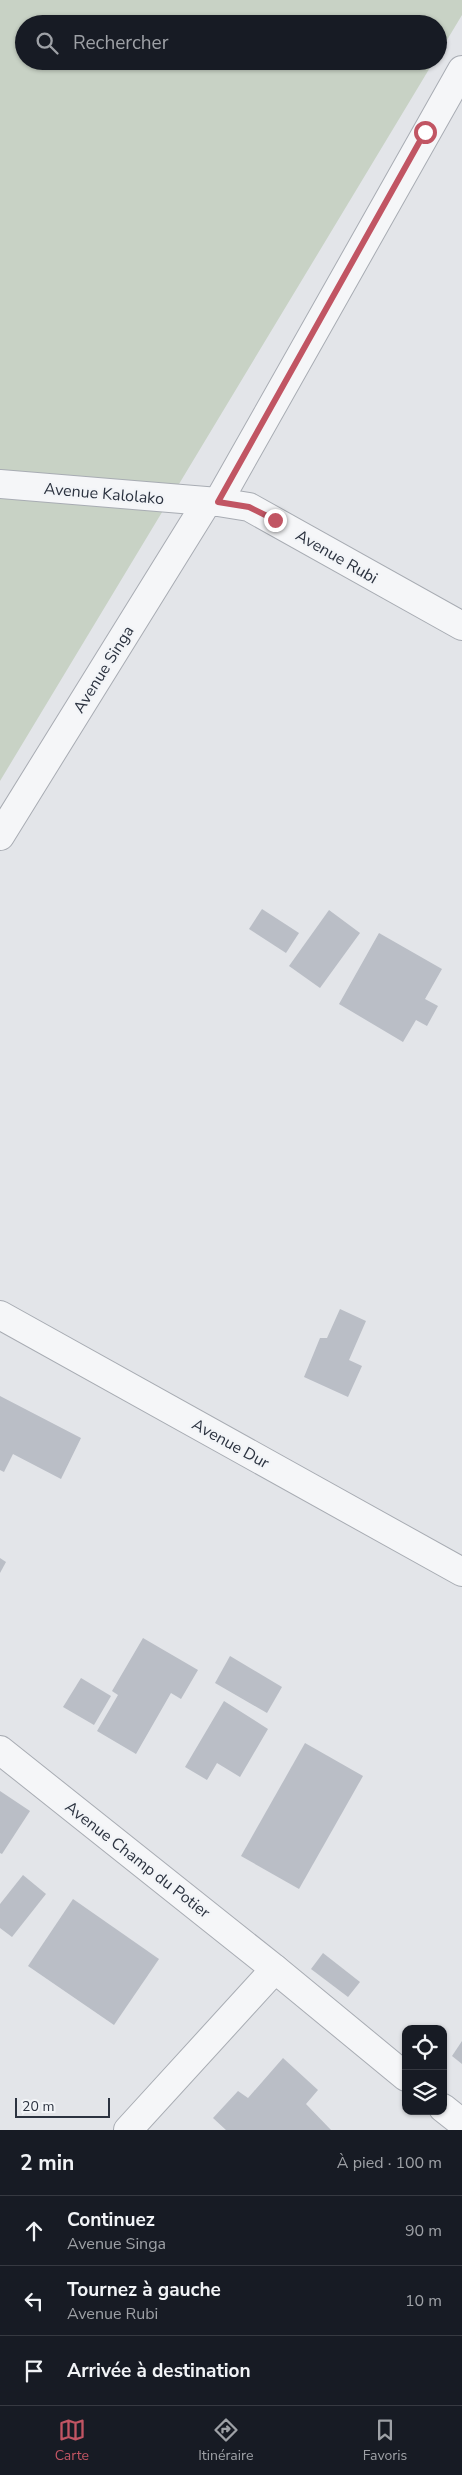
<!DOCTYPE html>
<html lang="fr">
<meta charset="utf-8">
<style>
:root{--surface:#171b24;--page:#20242c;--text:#f1f3f6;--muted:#9ea1a6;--line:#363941;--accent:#c15563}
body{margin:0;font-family:"Nunito Sans",sans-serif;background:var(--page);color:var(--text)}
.controls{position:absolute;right:15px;bottom:15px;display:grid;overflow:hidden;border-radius:10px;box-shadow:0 1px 4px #0004}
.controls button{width:45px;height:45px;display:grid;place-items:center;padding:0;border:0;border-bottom:1px solid var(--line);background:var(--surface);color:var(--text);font:25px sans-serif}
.scale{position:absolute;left:15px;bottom:12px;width:95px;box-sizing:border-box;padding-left:5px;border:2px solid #2c3340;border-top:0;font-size:14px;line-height:18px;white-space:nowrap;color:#2c3340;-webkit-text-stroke:4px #f2f4f7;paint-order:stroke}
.stop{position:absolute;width:15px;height:15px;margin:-11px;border:4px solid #c15563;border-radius:50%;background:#fff}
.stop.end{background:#c15563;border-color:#fff;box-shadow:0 1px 5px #0008}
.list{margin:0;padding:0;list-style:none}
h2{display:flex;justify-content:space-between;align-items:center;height:65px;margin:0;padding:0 20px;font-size:21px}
h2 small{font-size:16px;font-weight:400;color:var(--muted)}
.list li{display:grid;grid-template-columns:32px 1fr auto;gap:15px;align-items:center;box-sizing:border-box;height:70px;padding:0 20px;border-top:1px solid var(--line)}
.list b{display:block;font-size:19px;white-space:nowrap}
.list p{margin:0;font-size:16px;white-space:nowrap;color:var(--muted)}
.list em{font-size:16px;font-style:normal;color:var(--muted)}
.icon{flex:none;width:28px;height:28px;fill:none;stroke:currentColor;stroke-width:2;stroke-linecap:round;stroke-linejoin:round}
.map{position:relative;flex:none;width:462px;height:2130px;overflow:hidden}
.search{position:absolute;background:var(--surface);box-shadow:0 1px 4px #0004;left:15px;right:15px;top:15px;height:55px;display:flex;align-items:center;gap:12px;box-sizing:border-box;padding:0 18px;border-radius:28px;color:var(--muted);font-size:19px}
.sheet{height:275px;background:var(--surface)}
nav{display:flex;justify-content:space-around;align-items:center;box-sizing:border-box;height:70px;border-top:1px solid var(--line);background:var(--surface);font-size:14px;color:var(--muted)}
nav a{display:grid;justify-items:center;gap:2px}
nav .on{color:var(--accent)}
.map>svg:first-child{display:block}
</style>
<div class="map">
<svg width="462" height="2130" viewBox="0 0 462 2130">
<rect width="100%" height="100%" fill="#e3e5e9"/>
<polygon fill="#c8d2c5" points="0,0 462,0 462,15 438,55 438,24 24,24 24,61 434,61 0,781"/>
<g fill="#babec6">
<polygon points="262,909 299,933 286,953 249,929"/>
<polygon points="329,910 360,933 320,988 289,966"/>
<polygon points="379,933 442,969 425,999 438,1006 427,1026 416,1020 403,1042 339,1004"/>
<polygon points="340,1309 366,1321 349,1360 362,1366 348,1397 304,1377 320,1338 327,1338"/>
<polygon points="0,1396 81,1438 61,1479 13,1454 4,1472 0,1470"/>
<polygon points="0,1558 6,1562 0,1573"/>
<polygon points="143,1638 198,1670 181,1699 171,1693 136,1754 97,1731 118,1695 112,1691"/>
<polygon points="230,1656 282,1687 267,1713 215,1683"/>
<polygon points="81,1678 111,1696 94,1725 63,1707"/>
<polygon points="224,1701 268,1729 240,1777 217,1763 207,1780 185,1767"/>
<polygon points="305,1743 363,1776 299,1889 241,1856"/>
<polygon points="0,1791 30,1811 2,1854 0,1853"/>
<polygon points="23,1875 46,1894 12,1937 0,1928 0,1904"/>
<polygon points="73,1899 159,1959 114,2025 28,1966"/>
<polygon points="323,1953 360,1982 348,1997 311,1969"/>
<polygon points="462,2041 462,2064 452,2056"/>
<polygon points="283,2058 318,2090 306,2104 331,2130 226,2130 213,2118 238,2091 248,2098"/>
</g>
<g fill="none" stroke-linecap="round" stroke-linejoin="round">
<g stroke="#a8acb3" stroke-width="30">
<g id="minor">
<polyline points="0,484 218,502 249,507 462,626"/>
<polyline points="218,502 462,70"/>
<polyline points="0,836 207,502"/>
<polyline points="0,1315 462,1572"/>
<polyline points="0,1750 275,1969 406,2077"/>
<polyline points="443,2108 462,2123"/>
<polyline points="128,2130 275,1969"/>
</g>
</g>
<use href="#minor" stroke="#f5f6f8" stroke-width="28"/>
</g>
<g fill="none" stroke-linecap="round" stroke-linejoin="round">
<polyline stroke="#c15563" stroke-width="6" points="275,520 249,507 218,502 425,132"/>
</g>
<g text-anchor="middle" stroke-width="4.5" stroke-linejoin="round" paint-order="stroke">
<g font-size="16" fill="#2c3340" stroke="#f2f4f7">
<text transform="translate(104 493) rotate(5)" y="6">Avenue Kalolako</text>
<text transform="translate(337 556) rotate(30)" y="6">Avenue Rubi</text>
<text transform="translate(103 669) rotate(-58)" y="6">Avenue Singa</text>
<text transform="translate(231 1443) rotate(29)" y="6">Avenue Dur</text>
<text transform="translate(138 1859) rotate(38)" y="6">Avenue Champ du Potier</text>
</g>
</g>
</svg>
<div class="controls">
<button><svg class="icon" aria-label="locate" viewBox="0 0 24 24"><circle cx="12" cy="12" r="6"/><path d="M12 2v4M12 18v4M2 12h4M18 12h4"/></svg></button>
<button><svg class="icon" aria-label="layers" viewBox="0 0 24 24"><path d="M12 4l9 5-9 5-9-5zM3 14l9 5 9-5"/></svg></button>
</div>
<div class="scale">20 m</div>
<div class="stop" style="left:425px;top:132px"></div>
<div class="stop end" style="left:275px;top:520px"></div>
<div class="search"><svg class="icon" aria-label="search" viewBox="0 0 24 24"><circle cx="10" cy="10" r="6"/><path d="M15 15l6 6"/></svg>Rechercher</div>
</div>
<section class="sheet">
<h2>2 min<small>À pied · 100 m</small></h2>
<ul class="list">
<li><svg class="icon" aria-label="ahead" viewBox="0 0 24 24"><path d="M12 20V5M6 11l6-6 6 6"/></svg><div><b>Continuez</b><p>Avenue Singa</p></div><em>90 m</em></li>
<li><svg class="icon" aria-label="left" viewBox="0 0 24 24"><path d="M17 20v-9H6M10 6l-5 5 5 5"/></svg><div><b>Tournez à gauche</b><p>Avenue Rubi</p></div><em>10 m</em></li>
<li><svg class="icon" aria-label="arrive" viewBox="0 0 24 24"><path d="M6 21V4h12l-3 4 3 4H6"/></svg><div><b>Arrivée à destination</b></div></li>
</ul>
</section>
<nav>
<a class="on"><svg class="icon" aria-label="map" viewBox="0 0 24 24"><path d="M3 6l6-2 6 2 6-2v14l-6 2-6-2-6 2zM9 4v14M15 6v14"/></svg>Carte</a>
<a><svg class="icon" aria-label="directions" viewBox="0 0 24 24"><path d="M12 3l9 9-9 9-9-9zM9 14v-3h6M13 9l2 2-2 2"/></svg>Itinéraire</a>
<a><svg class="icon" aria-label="saved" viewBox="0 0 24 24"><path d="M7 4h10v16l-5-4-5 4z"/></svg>Favoris</a>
</nav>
